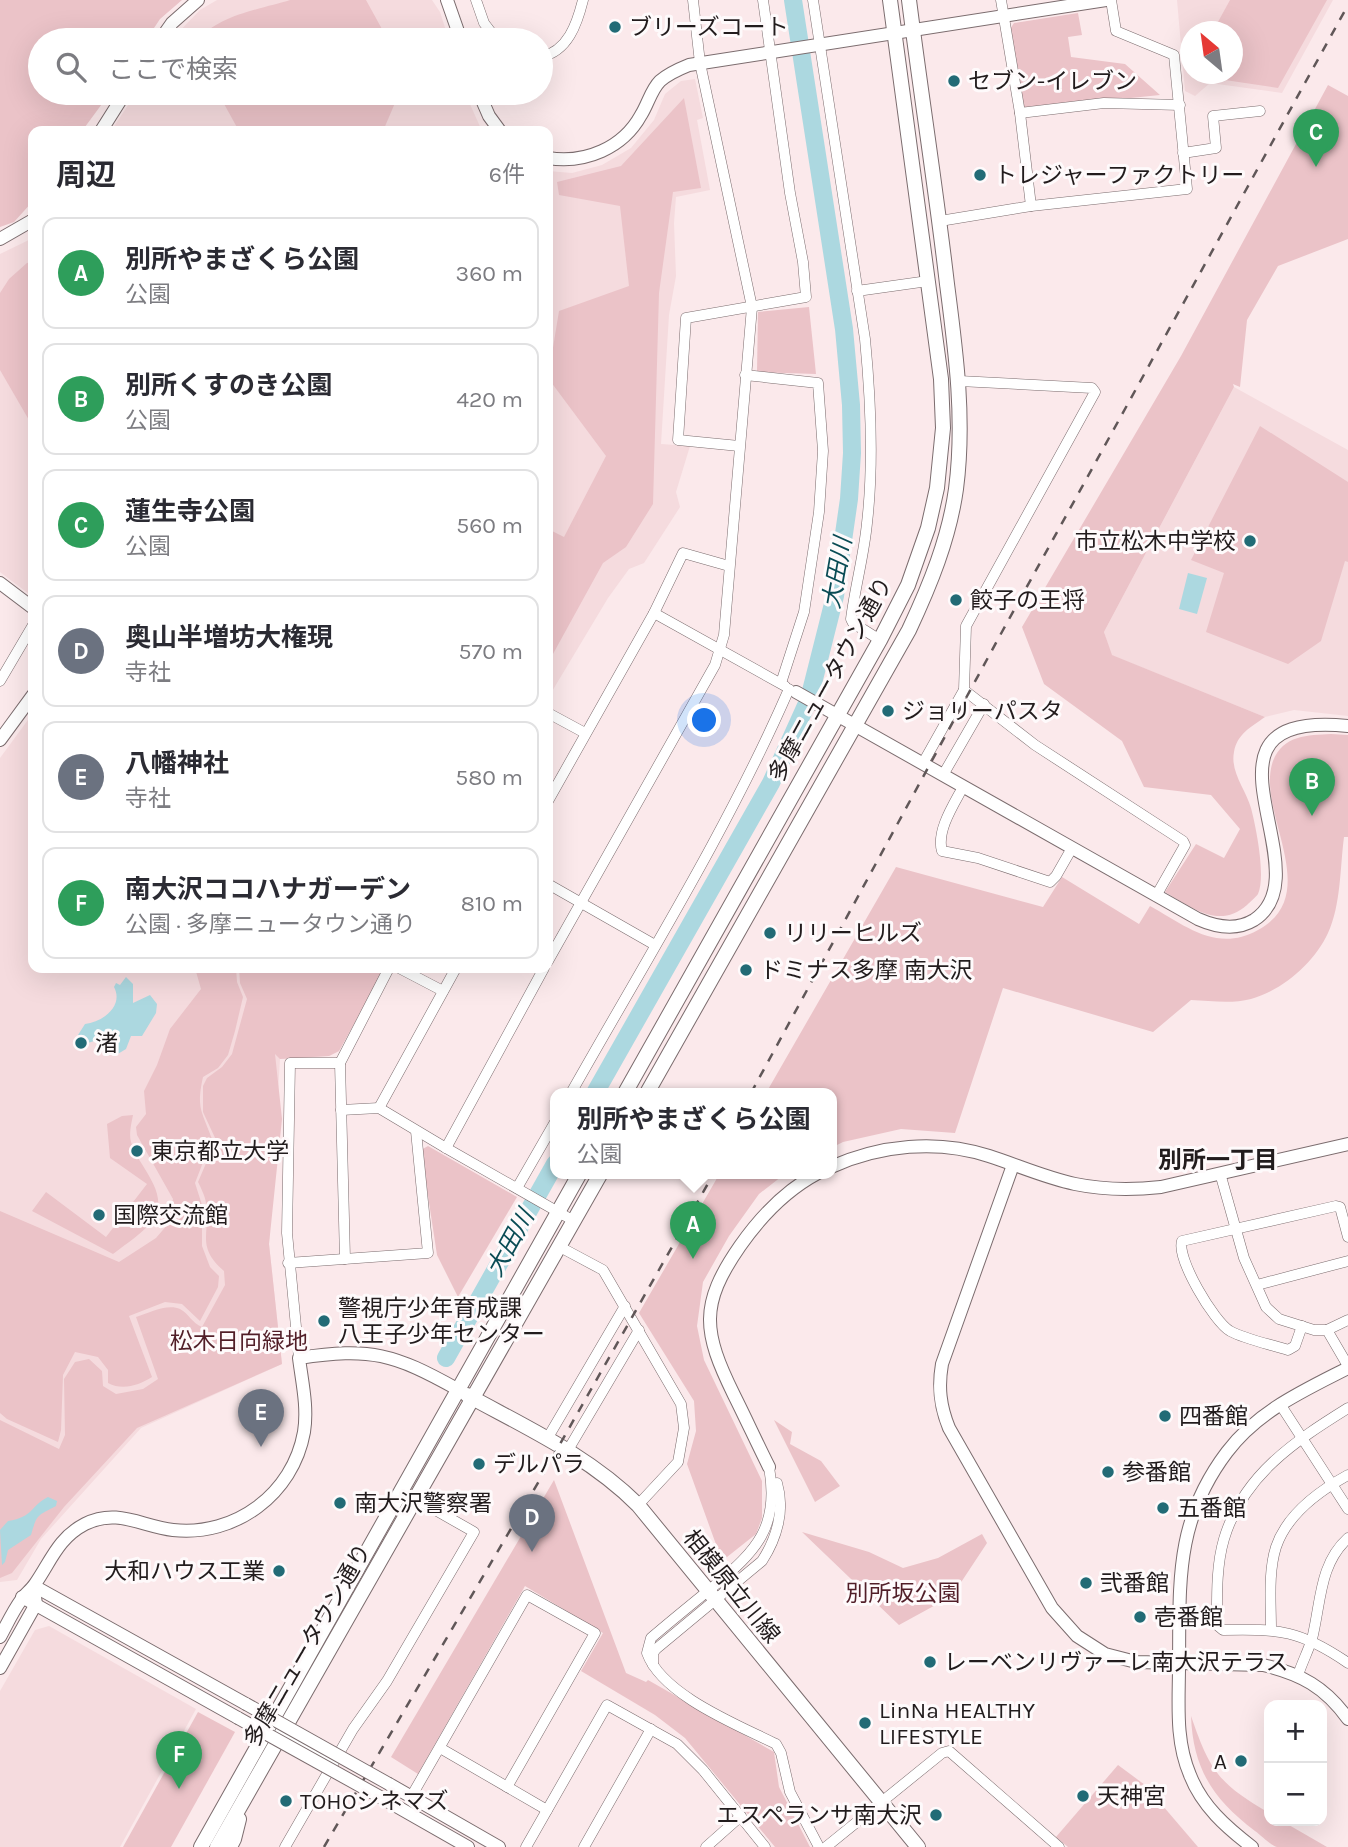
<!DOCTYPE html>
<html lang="ja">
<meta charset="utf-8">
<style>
:root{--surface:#fff;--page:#f2f2f3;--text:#2b2b33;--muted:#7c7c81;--line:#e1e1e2;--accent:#d93025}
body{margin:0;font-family:Karla,"Noto Sans JP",sans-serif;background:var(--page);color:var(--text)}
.controls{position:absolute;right:21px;bottom:21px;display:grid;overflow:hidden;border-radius:14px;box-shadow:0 7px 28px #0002}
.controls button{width:63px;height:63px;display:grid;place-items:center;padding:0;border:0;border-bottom:2px solid var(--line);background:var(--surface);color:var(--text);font:35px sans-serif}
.compass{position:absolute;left:1180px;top:21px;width:63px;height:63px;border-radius:50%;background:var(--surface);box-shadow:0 7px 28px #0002;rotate:331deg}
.you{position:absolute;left:705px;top:721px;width:24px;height:24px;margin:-18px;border:5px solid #fff;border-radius:50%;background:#1a73e8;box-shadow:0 0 0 10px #1a73e833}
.badge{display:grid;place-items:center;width:46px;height:46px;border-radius:50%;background:var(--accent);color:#fff;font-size:23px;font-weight:700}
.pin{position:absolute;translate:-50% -58px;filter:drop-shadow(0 2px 4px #0008)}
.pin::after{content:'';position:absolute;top:37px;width:24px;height:21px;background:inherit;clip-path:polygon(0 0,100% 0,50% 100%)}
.popup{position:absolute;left:550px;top:1088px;width:287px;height:91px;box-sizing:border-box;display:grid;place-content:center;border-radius:14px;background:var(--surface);filter:drop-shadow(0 2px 5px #0005);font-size:23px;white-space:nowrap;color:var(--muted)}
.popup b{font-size:26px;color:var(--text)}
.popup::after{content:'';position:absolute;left:50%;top:100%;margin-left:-14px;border:14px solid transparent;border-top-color:var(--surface)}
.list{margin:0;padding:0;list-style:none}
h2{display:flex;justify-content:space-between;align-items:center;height:91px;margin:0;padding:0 28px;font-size:30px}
h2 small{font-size:23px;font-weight:400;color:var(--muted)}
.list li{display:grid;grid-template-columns:46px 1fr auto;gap:21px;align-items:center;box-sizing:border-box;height:112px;margin:0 14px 14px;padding:0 14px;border:2px solid var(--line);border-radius:14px}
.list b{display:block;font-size:26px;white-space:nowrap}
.list p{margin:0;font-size:23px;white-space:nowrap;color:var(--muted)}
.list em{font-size:23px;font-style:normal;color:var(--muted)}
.icon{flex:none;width:38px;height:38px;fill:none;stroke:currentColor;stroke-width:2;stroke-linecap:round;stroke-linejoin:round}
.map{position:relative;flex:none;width:1348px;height:1847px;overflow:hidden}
.search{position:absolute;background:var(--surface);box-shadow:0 7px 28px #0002;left:28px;top:28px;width:525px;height:77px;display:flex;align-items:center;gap:18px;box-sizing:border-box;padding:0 24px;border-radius:38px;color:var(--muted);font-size:26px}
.panel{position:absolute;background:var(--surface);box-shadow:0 7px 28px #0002;left:28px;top:126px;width:525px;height:847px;border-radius:14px}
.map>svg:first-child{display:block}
</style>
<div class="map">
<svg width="1348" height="1847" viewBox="0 0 1348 1847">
<rect width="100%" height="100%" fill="#fbe9eb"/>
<g fill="#f5dbde" fill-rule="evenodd">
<polygon points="217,0 432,0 440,12 449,40 171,40 200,10"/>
<path d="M1177,0H1333L1282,93L1210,83L1195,96L1185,91ZM1190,32H1232V74H1190Z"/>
<polygon points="695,79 703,118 697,120 710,190 676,197 674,223 676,276 669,315 661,444 690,446 676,492 680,507 644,563 629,569 608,598 548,698 548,171 572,173 602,165 631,148 654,120 665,94 681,81"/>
<polygon points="136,93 465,93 482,131 111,131"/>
<polygon points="33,238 33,597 0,572 0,254"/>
<polygon points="1234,387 1348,450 1348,716 1294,710 1265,717 1111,655 1104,632"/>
<polygon points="33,713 33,968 385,968 339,1051 329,1056 280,1059 269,1244 282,1364 141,1428 41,1539 17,1580 0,1582 0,758"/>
<polygon points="49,1626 196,1709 120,1847 0,1847 0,1691 35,1630"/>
</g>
<g fill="#ebc3c8">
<polygon points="0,0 182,0 160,19 146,40 40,40 40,93 110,93 82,131 33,131 33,201 14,222 0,227"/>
<path d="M290,0H366L388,40H200C214,16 265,8 290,0Z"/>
<polygon points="1230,0 1327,0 1278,88 1198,76 1198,74 1232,74 1232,32 1213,31"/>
<polygon points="1078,13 1082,35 1068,37 1071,57 1125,64 1160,95 1023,109 1010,29 1014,23"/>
<path d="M1328,85L1348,96V239L1278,266L1247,320L1240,387L1233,384L1234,387L1104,632L1112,655L1265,717C1251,727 1237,734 1234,752C1230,772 1246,790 1251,808C1256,827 1266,876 1258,894C1256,897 1250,902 1247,905C1219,930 1191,907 1165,892L1196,844L1224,858L1240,829L1211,795L1144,787L1122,741L1044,684L1022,627L1181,356Z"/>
<polygon points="218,93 396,93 395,103 383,131 239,131"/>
<polygon points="684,98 701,188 673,192 659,293 653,504 626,547 603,563 548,663 548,529 564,537 606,456 548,378 559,311 629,286 620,206 559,195 557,182 621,166"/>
<polygon points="33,262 33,427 0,370 0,293 9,279 27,263"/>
<polygon points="809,307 816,374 757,372 758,312"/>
<polygon points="1260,426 1348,482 1348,562 1345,561 1321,641 1288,664 1206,632 1224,573 1191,560"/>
<path d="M1331,734L1348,735V837H1344C1340,867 1341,905 1328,933C1314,963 1283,990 1251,999C1232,1004 1211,1001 1191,1000L1153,1032L1003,988L955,1133L901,1129L843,1142L831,1148V1093H766L896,867L1043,907L1062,877L1139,924L1150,906C1186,926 1217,953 1258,930C1325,893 1255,812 1273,761C1283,735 1308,735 1331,734Z"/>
<path d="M195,968H236L237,982L243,997L235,1031L228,1055L218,1068L203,1077C196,1109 202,1111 212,1139L195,1183L202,1205V1246L210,1267L219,1276L218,1287L200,1321L182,1304L165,1302L129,1316L152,1377C139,1385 123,1391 108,1383V1370L98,1357L75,1352L63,1375L61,1430L58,1442L7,1419L0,1413V1211L119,1262L156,1238L168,1224L173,1199L137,1135L136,1127L146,1114L144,1091L157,1065L170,1029L201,989Z"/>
<path d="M239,968H385L339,1051L329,1056L280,1059L275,1054L282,1119L269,1244L282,1364L137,1428L64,1507L12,1573L0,1578V1420L59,1449L65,1435L64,1379L75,1362L89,1359L102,1371L103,1386L116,1394L143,1389L158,1379L136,1317C148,1313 168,1303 180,1309C189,1314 192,1323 202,1327L225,1285L224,1271C195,1246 211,1233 206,1203C205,1196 201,1188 198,1182L216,1140L203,1112V1086L207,1078L222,1067L232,1054L247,999L240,983Z"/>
<path d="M133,1115C131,1125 129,1133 131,1142C137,1165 170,1192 154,1218C144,1233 127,1243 113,1254L32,1211L46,1192L106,1237L147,1184L110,1158L107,1124L122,1116Z"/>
<polygon points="428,1146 517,1197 458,1297 437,1255 421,1150"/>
<polygon points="720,1173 786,1173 759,1194 729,1236 703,1282 697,1326 704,1360 762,1481 762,1518 756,1534 722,1561 687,1464 696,1431 694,1401 639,1313"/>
<polygon points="774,1420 792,1432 790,1444 821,1461 840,1486 815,1502"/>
<polygon points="554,1480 626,1673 646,1682 648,1680 774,1752 779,1787 810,1847 775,1847 685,1738 655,1715 581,1671 603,1633 525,1586 418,1774 391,1757"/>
<polygon points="802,1532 869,1552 903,1568 938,1558 982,1534 987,1543 952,1596 899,1625"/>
<polygon points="198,1712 235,1732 171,1847 123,1847"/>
<path d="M1191,1716C1210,1771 1218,1783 1269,1813V1821H1282L1327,1847C1314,1847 1288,1847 1277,1847C1270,1845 1261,1835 1255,1831C1213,1799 1193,1769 1191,1716Z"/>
<polygon points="1118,1765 1145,1785 1198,1847 1068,1847 1056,1837"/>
</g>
<g fill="#acd8e0">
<polygon points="1188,573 1207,578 1197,614 1179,609"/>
<path d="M126,977L133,984V1003L150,995L157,1004L156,1013L142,1036H131L126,1049L116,1055L102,1049L100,1039L85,1044L78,1035L85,1024C103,1022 124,1006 114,987L116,983L120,985Z"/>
<path d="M48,1497L57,1501L56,1506C37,1516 37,1514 31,1535L8,1550L5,1562L2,1565L0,1530L8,1521C34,1517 30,1506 48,1497Z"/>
</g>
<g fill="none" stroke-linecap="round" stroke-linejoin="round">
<g stroke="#acd8e0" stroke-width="18">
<polyline points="595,1093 771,783 809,699 835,596 849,499 852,453 851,405 844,329 793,0"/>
<polyline points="446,1358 555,1164"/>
</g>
<g stroke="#7b6c6e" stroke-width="11">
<g id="minor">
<polyline points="476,0 484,23 497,40"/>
<path d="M813,0L865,339C871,401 874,462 867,523C864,555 855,587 851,619L853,623L880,640"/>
<polyline points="1001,0 1020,113 1031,206"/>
<path d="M541,57C568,51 577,24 583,0"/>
<polyline points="1020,113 1104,103 1180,105"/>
<polyline points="1183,153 1216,148 1213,116 1260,111"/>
<polyline points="940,221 1031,206 1187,189 1174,55 1116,31 1111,0"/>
<polyline points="857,291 928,281"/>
<polyline points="745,375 818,383 823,451 819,512 804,612 781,683"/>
<polyline points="739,446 678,440 686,318 806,297 803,262 790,193 763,0"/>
<polyline points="654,613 785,686"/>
<polyline points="0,681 33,625"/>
<polyline points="964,690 1035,745 1183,841 1185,845 1156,896"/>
<polyline points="548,713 585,733"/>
<polyline points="923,763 964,690 966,626 1095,392 1092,388 959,381"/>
<polyline points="943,775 984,704"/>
<path d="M963,787C954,804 936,831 942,851L978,858L1050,882L1056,876L1072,848"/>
<polyline points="548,801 654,613 683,553 729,566"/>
<polyline points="548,884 655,945"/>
<polyline points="548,961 715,665 724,635 752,307 700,63 693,0"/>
<polyline points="399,968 443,991"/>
<path d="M571,1093C646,960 728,829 789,689"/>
<polyline points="379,1108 456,968"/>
<polyline points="341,1110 379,1108 446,1148 574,1221"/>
<polyline points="446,1148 544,968"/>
<polyline points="1220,1173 1244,1258 1266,1307 1279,1319 1314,1330 1327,1330 1348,1366"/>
<polyline points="517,1188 555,1122"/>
<polyline points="560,1247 603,1270 681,1404 684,1428 678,1462 638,1505"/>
<polyline points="345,1259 340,1063 389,968"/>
<polyline points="288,1263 428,1253 416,1131"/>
<polyline points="1257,1285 1348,1261"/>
<path d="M1302,1326L1295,1346L1288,1350C1270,1344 1247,1340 1230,1331C1214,1322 1176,1258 1182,1241L1336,1206L1340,1207L1348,1237"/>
<polyline points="1327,1330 1348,1320"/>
<polyline points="299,1358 287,1233 290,1063 340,1063"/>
<polyline points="1280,1404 1348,1509"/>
<path d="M1348,1408C1295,1441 1243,1475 1224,1539C1216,1566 1217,1597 1217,1625L1223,1630C1280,1629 1300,1630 1348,1663"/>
<polyline points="547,1439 625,1306"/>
<polyline points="568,1450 639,1330"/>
<path d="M769,1467C780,1527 756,1551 714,1586C693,1603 672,1620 651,1638L647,1653C662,1695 738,1725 776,1744L781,1753L790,1792L819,1847"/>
<path d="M1271,1629C1271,1603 1268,1572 1276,1547C1287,1514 1319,1491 1348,1475"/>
<path d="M653,1665V1653L656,1649L762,1561C777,1538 785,1510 777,1483"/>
<path d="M1298,1675C1302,1663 1308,1651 1312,1639C1321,1603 1319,1564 1348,1538"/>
<polyline points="283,1733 334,1762"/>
<polyline points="440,1748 547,1810"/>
<polyline points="411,1797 527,1595 595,1633 507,1787"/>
<polyline points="285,1847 353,1729 387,1681 474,1532 416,1499"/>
<polyline points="526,1847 607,1705 677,1744 703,1770 765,1847"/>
<polyline points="584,1847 651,1729"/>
<polyline points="706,1847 741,1816"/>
<polyline points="826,1847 942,1753 949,1751 1059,1847"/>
</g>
</g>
<g stroke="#7b6c6e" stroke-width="14">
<g id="tertiary">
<polyline points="447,0 461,40"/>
<polyline points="160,40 172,23 198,0"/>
<polyline points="479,93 489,116 500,131"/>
<polyline points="101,131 125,93"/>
<path d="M548,158C585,164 623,148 641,115C648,104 651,90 660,81C668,74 679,69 689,65L1106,0"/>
<polyline points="0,239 33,220"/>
<polyline points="0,583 33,608"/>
<path d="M796,692L1198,919C1216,927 1236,931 1254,920C1328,872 1176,709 1348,726"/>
<polyline points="0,740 33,695"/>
<path d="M1013,1165L942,1364C938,1387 940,1406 949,1428L1052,1608L1077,1636L1105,1654L1136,1662L1263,1665C1301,1674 1325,1687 1348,1719"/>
<path d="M831,1167C880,1145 937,1139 989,1156C1017,1165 1046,1178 1075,1184C1104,1190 1132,1190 1161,1187L1348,1144"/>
<path d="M769,1467C757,1443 746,1419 734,1395C703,1332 699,1305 740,1246C761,1216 786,1190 818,1173"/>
<polyline points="34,1586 246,1704"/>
<polyline points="22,1597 238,1718"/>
<path d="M0,1637C7,1624 13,1611 21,1600C25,1594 31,1590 35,1584C51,1561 58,1538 85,1524C117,1508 141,1526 173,1530C235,1537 293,1494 304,1432C308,1407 302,1382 299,1358C371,1347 394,1354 457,1389"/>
<polyline points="0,1668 36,1604 35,1597"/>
<polyline points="389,1784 499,1847"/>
<polyline points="382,1798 468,1847"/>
<path d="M1252,1847C1226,1827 1202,1806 1190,1775C1175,1740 1179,1703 1179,1665C1180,1584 1174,1522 1227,1452C1258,1411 1303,1391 1348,1368"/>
</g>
</g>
<g stroke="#7b6c6e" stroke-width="16">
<g id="secondary">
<polyline points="625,1093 880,640 908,585 928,528 937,488 943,428 941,379 890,0"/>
<path d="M647,1093L909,630C930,585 949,539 956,489C965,420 956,353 947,284C936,189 921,95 909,0"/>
<path d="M467,1395C527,1428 589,1456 638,1505L918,1847"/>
<polyline points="201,1847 580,1173"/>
<polyline points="217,1847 601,1173"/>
<polyline points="230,1847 234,1839 239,1819"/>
</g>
</g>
<use href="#minor" stroke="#fff" stroke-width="10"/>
<use href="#tertiary" stroke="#fff" stroke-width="12"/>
<use href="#secondary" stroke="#fff" stroke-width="14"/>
<g stroke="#605758" stroke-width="2.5" stroke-dasharray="9 9" stroke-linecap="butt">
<polyline points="751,1093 1003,630 1348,5"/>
<polyline points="324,1847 539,1481 714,1173"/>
</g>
<g stroke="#7b6c6e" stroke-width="14" stroke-linecap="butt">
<g id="tertiary-bridge">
<polyline points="246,1704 389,1784"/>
<polyline points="238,1718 382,1798"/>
</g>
</g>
<use href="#tertiary-bridge" stroke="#fff" stroke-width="12"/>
</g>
<g fill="#226b76" stroke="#fefafb" stroke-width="2.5">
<circle cx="615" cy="27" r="7"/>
<circle cx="954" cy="81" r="7"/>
<circle cx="980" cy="175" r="7"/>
<circle cx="1250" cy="541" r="7"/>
<circle cx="956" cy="600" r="7"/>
<circle cx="888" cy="711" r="7"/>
<circle cx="770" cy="933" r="7"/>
<circle cx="746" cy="970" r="7"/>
<circle cx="81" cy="1043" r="7"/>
<circle cx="137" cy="1151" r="7"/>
<circle cx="99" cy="1215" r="7"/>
<circle cx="324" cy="1321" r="7"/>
<circle cx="1165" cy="1416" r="7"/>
<circle cx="479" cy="1464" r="7"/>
<circle cx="1108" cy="1472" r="7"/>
<circle cx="340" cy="1503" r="7"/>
<circle cx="1163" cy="1508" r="7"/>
<circle cx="279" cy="1571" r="7"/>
<circle cx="1086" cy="1583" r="7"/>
<circle cx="1140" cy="1617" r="7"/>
<circle cx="930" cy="1662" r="7"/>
<circle cx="865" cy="1723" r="7"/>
<circle cx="1241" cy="1761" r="7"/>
<circle cx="1083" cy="1796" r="7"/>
<circle cx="286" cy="1801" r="7"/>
<circle cx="936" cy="1815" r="7"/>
</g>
<g text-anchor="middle" stroke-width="6" stroke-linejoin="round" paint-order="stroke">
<g font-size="23" fill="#221c1d" stroke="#fefafb" text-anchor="start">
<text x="629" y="35">ブリーズコート</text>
<text x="968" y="89">セブン-イレブン</text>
<text x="994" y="183">トレジャーファクトリー</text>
<text x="1236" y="549" text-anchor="end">市立松木中学校</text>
<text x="970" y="608">餃子の王将</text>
<text x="902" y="719">ジョリーパスタ</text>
<text x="784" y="941">リリーヒルズ</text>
<text x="760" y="978">ドミナス多摩 南大沢</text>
<text x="95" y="1051">渚</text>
<text x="151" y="1159">東京都立大学</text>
<text x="113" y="1223">国際交流館</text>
<text x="338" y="1316">警視庁少年育成課<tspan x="338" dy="26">八王子少年センター</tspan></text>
<text x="1179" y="1424">四番館</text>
<text x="493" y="1472">デルパラ</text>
<text x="1122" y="1480">参番館</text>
<text x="354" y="1511">南大沢警察署</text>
<text x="1177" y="1516">五番館</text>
<text x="265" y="1579" text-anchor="end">大和ハウス工業</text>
<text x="1100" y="1591">弐番館</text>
<text x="1154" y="1625">壱番館</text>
<text x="944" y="1670">レーベンリヴァーレ南大沢テラス</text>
<text x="879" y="1718">LinNa HEALTHY<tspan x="879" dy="26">LIFESTYLE</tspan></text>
<text x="1227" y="1769" text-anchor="end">A</text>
<text x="1097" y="1804">天神宮</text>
<text x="300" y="1809">TOHOシネマズ</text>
<text x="922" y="1823" text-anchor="end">エスペランサ南大沢</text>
</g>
<g font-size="23" fill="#221c1d" stroke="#fefafb">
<text transform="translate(830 679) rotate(-61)" y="8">多摩ニュータウン通り</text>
<text transform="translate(732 1586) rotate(51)" y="8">相模原立川線</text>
<text transform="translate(307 1645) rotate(-60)" y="8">多摩ニュータウン通り</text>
</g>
<g font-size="23" fill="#511e28" stroke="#fefafb">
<text x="239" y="1349">松木日向緑地</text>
<text x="903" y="1601">別所坂公園</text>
</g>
<g font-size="24" font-style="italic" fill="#0a4c55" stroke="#fefafb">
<text transform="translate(837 573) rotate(-80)" y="8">大田川</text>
<text transform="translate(510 1243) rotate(-61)" y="8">大田川</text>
</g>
<g font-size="24" font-weight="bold" fill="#221c1d" stroke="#fefafb">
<text x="1218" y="1168">別所一丁目</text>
</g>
</g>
</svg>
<div class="controls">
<button>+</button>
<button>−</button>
</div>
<svg class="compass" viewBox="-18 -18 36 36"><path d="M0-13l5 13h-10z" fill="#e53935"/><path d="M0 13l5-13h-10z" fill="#7c7c81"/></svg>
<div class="you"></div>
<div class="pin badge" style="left:693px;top:1259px;background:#2e9e5b">A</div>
<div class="popup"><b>別所やまざくら公園</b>公園</div>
<div class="pin badge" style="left:1312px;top:816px;background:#2e9e5b">B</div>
<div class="pin badge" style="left:1316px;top:167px;background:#2e9e5b">C</div>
<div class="pin badge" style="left:532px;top:1552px;background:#6b7280">D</div>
<div class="pin badge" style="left:261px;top:1447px;background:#6b7280">E</div>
<div class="pin badge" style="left:179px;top:1789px;background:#2e9e5b">F</div>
<div class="search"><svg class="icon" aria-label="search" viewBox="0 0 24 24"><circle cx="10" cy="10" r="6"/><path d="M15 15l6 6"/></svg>ここで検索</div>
<section class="panel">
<h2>周辺<small>6件</small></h2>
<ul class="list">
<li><span class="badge" style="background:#2e9e5b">A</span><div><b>別所やまざくら公園</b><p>公園</p></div><em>360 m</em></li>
<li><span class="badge" style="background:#2e9e5b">B</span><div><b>別所くすのき公園</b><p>公園</p></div><em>420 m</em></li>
<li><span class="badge" style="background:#2e9e5b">C</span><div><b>蓮生寺公園</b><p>公園</p></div><em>560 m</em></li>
<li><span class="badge" style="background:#6b7280">D</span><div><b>奥山半増坊大権現</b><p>寺社</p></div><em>570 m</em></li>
<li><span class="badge" style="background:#6b7280">E</span><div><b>八幡神社</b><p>寺社</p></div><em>580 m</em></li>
<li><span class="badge" style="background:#2e9e5b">F</span><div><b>南大沢ココハナガーデン</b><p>公園 · 多摩ニュータウン通り</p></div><em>810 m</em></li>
</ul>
</section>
</div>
